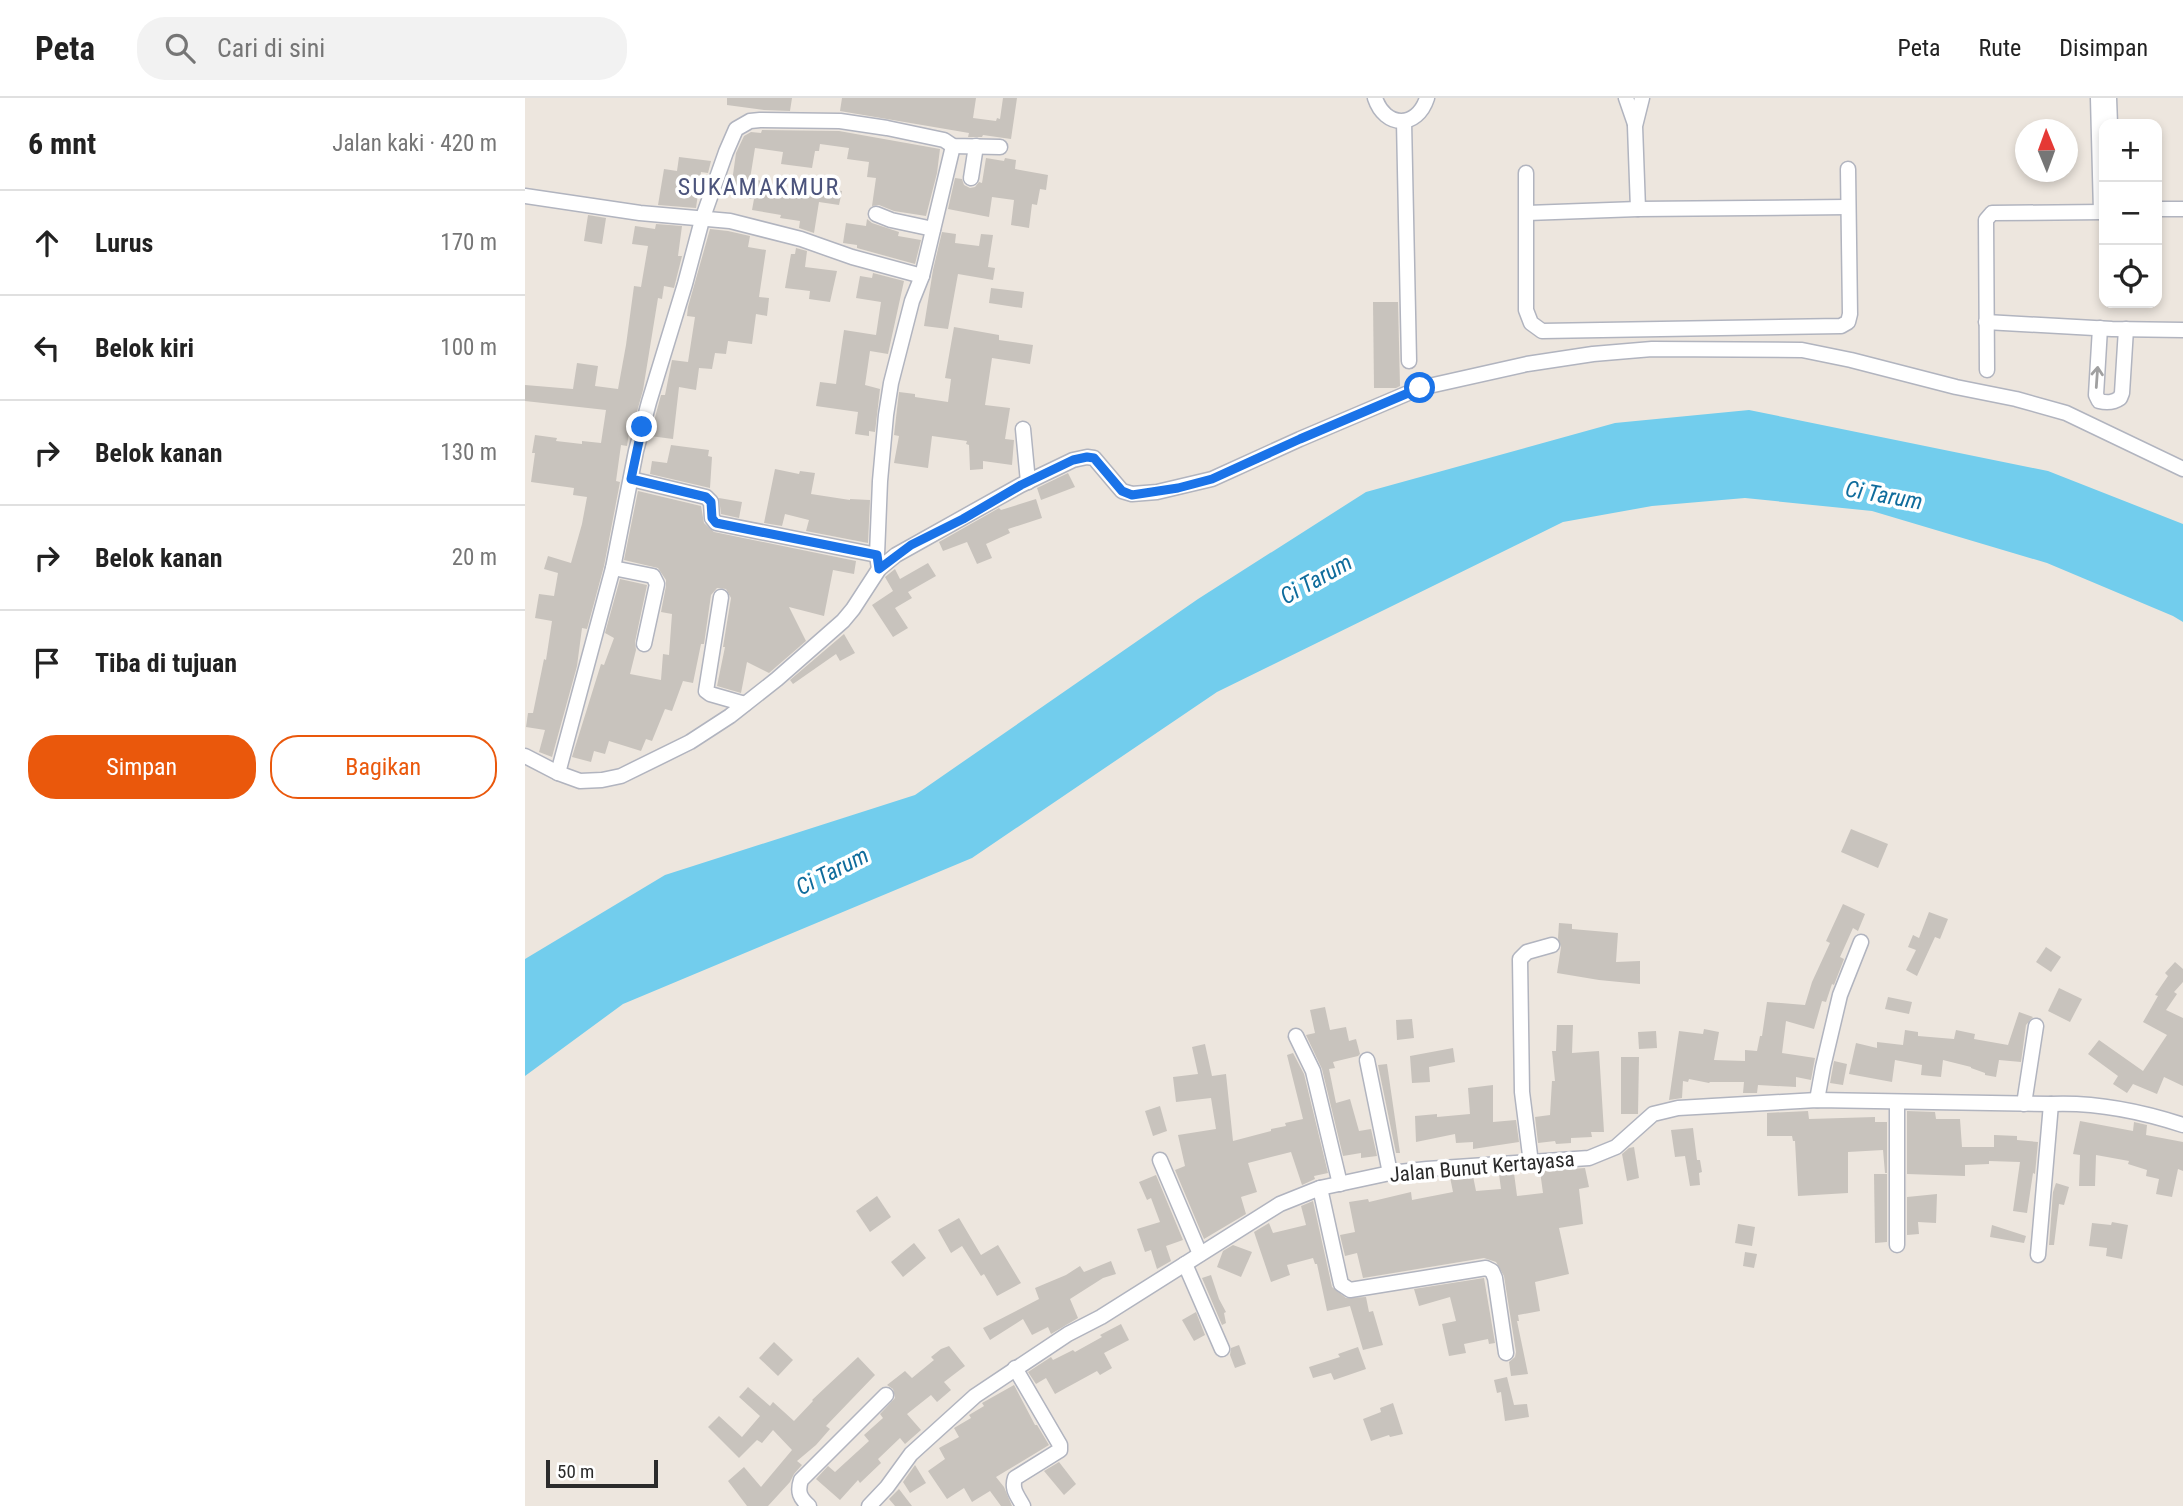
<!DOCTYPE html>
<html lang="id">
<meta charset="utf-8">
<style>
:root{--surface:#fff;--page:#f2f2f2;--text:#222;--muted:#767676;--line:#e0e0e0;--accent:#ea580c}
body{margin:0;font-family:"Roboto Condensed",sans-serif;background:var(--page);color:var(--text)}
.controls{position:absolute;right:21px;top:21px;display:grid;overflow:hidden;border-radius:14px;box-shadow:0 4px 10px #0003}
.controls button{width:63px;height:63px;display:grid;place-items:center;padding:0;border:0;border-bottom:2px solid var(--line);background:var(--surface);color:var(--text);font:35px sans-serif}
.compass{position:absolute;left:1490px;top:21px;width:63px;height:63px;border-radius:50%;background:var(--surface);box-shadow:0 4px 10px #0003;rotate:359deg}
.scale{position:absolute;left:21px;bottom:18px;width:112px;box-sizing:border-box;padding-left:7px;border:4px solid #2b2b2b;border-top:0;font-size:19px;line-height:24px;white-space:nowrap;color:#2b2b2b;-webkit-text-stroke:5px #fff;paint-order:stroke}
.stop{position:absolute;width:21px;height:21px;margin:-16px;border:5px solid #1a73e8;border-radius:50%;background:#fff}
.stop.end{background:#1a73e8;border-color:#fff;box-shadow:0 2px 7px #0008}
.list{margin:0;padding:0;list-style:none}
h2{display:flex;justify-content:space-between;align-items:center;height:91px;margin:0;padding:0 28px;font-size:30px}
h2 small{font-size:23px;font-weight:400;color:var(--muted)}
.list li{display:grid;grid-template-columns:46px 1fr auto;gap:21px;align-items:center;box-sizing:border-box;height:105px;padding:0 28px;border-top:2px solid var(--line)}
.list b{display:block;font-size:26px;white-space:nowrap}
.list em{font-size:23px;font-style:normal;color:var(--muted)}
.actions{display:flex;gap:14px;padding:21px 28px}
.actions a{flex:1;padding:16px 0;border:2px solid var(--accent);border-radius:28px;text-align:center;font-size:24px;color:var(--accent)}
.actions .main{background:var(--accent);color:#fff}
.icon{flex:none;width:38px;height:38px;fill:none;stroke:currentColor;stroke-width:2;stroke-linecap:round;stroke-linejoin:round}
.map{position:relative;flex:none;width:1658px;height:1408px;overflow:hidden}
header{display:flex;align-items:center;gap:42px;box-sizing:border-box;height:98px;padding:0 35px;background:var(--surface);border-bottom:2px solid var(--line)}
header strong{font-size:33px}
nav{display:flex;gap:38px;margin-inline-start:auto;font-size:24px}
.search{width:490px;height:63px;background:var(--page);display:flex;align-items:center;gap:18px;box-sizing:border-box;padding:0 24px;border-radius:28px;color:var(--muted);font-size:26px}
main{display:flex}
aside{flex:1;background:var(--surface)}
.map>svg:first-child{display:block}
</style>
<header>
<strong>Peta</strong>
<div class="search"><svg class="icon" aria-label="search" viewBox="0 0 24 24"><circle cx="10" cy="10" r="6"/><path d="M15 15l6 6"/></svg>Cari di sini</div>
<nav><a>Peta</a><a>Rute</a><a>Disimpan</a></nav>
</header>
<main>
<aside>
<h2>6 mnt<small>Jalan kaki · 420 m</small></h2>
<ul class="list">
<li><svg class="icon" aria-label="ahead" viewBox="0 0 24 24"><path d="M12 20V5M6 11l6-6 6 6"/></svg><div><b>Lurus</b></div><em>170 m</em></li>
<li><svg class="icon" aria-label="left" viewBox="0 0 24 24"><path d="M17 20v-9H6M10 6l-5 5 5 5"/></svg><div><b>Belok kiri</b></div><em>100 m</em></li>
<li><svg class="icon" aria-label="right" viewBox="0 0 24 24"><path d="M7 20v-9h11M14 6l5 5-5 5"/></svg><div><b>Belok kanan</b></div><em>130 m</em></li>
<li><svg class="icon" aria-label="right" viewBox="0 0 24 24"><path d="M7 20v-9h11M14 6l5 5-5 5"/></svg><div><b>Belok kanan</b></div><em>20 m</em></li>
<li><svg class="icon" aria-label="arrive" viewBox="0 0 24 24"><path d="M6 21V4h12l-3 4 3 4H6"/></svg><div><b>Tiba di tujuan</b></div></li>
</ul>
<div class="actions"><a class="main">Simpan</a><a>Bagikan</a></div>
</aside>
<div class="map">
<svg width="1658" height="1408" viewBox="0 0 1658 1408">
<rect width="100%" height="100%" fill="#ede6de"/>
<polygon fill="#72cded" points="1224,312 1523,373 1658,426 1658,524 1648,518 1522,465 1347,413 1220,400 1127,408 1038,424 692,594 447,760 98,906 0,978 0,861 140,777 390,697 673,501 841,394 1090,325"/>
<g fill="#c8c3bd">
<polygon points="202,0 267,0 265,13 239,12 202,7"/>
<polygon points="317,0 451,0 448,20 471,23 472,20 475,21 478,0 492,0 486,41 458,37 457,39 443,39 444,35 315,13"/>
<polygon points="237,32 314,33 415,51 412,75 401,118 369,113 354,107 347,108 351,80 342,79 344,64 322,61 324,50 295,46 294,53 290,53 287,70 256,66 258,54 230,50 225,81 247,84 246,89 287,95 288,89 317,93 314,107 294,104 289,135 274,130 275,123 255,120 256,117 227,112 229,101 205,98 211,55 219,38 226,34 236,35"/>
<polygon points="154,59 186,63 183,75 176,74 171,110 133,107 139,71 152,73"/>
<polygon points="461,60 479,63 480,60 491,62 490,71 523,77 521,92 515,91 512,107 507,106 504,130 486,127 489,102 467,99 464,119 423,111 430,80 437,81 439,87 445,90 450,89 454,84 457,85"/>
<polygon points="63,117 81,120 77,146 59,143"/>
<polygon points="342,121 347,125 374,134 373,138 396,142 390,166 332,150 332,147 318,145 321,125 341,128"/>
<polygon points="131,126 157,128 153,158 157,158 149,190 139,188 137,201 133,200 118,292 106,335 104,335 102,348 96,347 91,383 95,384 79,468 62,531 57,530 52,568 27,659 14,654 20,632 1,629 3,615 8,615 19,561 21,562 27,523 10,520 14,496 29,498 33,475 19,471 23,458 46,465 57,426 62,399 48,397 49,390 6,384 10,355 7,355 10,337 32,340 31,343 57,346 57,343 76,345 81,312 0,303 0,287 48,291 52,265 73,268 70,288 93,291 101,247 109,188 116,189 123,148 107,146 110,128 130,131"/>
<polygon points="185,131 203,133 225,138 223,149 241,152 234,199 244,200 242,218 231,216 227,246 203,243 201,256 190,255 187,271 174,270 171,292 154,289 148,341 125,338 136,297 140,297 147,262 163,264 170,219 162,218 163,209"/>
<polygon points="417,134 431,136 430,145 454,148 456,136 468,137 463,169 470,170 468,182 433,176 423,231 399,228 408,172"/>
<polygon points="271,150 282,153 280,169 312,173 305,204 284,201 285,193 260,190 266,156 270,156"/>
<polygon points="348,175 379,183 363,256 345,253 340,287 355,291 350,334 344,333 344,338 330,336 333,314 291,308 295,284 311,286 319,232 351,237 356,204 331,200 335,178 347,180"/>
<polygon points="466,190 499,194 497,210 464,205"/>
<polygon points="848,204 873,204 875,288 871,290 849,290"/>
<polygon points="429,229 474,237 474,242 508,247 505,266 467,260 460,307 485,310 480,341 489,342 487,367 458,363 458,371 445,372 444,347 441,346 442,343 407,338 403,370 369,365 374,338 369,337 374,294 390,296 390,299 423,304 426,281 420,280"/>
<polygon points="146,347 184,352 183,358 187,359 185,390 125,376 127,363 142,365"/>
<polygon points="250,371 274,376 275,373 290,375 286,396 325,402 325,401 345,402 343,445 281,433 284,422 260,416 257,428 239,425"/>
<polygon points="543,375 550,389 516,402 512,390"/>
<polygon points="113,393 176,408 179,425 189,434 331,463 329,476 308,472 299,518 264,509 281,543 244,575 222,564 216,595 192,588 200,549 198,549 206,500 201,491 192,490 186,497 179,546 176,546 168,585 158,583 147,613 140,611 127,643 121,641 116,653 84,643 80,656 69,653 66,664 47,659 76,566 79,567 89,540 80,535 95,481 122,487 110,544 111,552 105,576 136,582 138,556 144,557 147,516 136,514 141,488 141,482 133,470 99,462"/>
<polygon points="194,400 217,404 214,420 196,416"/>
<polygon points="511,401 517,420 483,431 485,435 461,446 467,460 452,466 442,444 418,453 414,444 474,410 476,412"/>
<polygon points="403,465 411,478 383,494 387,500 370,510 383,530 368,539 347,507 368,493 360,479 370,471 375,481"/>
<polygon points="319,536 330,555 315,563 311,556 268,586 265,582"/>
<polygon points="1326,731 1363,746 1353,770 1316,754"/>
<polygon points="1318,806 1340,816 1333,833 1328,830 1315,859 1319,861 1309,887 1307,886 1301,904 1297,903 1289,931 1261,923 1257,955 1290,960 1286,982 1271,979 1271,989 1233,987 1232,995 1218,995 1219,984 1185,984 1184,985 1164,981 1163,984 1158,983 1157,1000 1144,1002 1154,933 1178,936 1179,931 1194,934 1189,962 1220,963 1220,952 1232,953 1235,938 1237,938 1242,904 1280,907 1287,884 1305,845 1301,843"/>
<polygon points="1404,814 1423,821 1415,841 1410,839 1392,878 1381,872 1391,852 1383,849 1388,837 1394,840"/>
<polygon points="1034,825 1047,826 1047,831 1093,835 1091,864 1115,863 1115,886 1074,882 1032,875 1036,849 1033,840"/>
<polygon points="1521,849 1536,859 1526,874 1511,864"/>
<polygon points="1650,864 1658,871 1658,884 1649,894 1652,896 1641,912 1658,920 1658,988 1639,979 1632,996 1608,986 1602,995 1588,986 1593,978 1563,956 1574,942 1618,973 1642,937 1618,924 1633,898 1630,897 1643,878 1640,875"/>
<polygon points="1534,890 1557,901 1545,924 1523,913"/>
<polygon points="1363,899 1387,904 1384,916 1360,911"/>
<polygon points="800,909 805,932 821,929 824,943 831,941 835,956 833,958 808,964 810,970 804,971 811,1005 825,1001 834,1033 846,1031 852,1058 836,1060 836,1055 818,1058 797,971 781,937 790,935 785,912"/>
<polygon points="1494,914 1508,919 1501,927 1496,964 1474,962 1471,979 1460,977 1460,975 1446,970 1446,969 1418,962 1416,979 1396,977 1397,967 1370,962 1367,984 1324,976 1331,945 1352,950 1352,944 1378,947 1380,932 1393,934 1393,938 1429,941 1431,932 1450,936 1449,941 1483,947"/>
<polygon points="887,921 889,940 872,942 871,922"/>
<polygon points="1032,927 1048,927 1047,955 1074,953 1079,1034 1066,1034 1067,1039 1046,1040 1046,1045 1031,1046 1030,1043 1013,1045 1010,1019 1025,1017 1027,983 1030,983 1027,953 1031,953"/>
<polygon points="1131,933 1132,950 1114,951 1113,934"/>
<polygon points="680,946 687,978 701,976 708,1043 746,1033 746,1031 761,1028 760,1025 778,1021 762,957 768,955 779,976 803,1075 789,1078 790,1081 777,1087 766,1054 723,1065 732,1094 716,1099 721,1116 679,1141 650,1072 660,1068 653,1037 691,1031 686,1000 651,1004 648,979 673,976 667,949"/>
<polygon points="928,950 930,964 904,969 905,984 887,985 885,958"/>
<polygon points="1096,959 1114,959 1113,1016 1096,1016"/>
<polygon points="1309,963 1322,966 1318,987 1305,985"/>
<polygon points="862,966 875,1055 871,1055 853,967"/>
<polygon points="968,987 968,1024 991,1022 994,1044 948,1051 948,1044 931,1045 930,1036 891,1044 890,1018 912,1016 912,1019 945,1016 943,990"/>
<polygon points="635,1008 642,1033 628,1038 620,1013"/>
<polygon points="1283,1013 1284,1021 1350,1019 1350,1024 1362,1024 1362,1075 1360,1075 1358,1052 1323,1054 1323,1095 1273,1098 1270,1043 1268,1043 1267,1038 1242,1038 1242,1015"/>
<polygon points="1382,1013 1410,1014 1411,1021 1435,1021 1437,1049 1469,1049 1469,1037 1492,1038 1492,1042 1513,1044 1510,1076 1508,1075 1502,1115 1488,1113 1495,1064 1464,1063 1464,1066 1440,1067 1440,1078 1382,1076"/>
<polygon points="1555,1023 1608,1033 1609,1024 1622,1027 1621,1037 1658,1044 1658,1073 1653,1071 1647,1099 1631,1096 1634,1081 1621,1078 1622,1072 1603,1066 1604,1063 1571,1057 1570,1088 1554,1088 1555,1057 1548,1056"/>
<polygon points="1168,1030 1172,1062 1175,1062 1177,1074 1174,1075 1175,1087 1165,1088 1160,1058 1150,1059 1146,1032"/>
<polygon points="1109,1049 1114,1080 1102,1083 1097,1056 1104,1050"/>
<polygon points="1060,1070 1064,1089 1054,1091 1058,1126 1034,1130 1044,1176 1010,1184 1015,1213 993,1217 994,1223 992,1223 1003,1276 986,1278 984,1264 990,1259 991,1254 979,1178 971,1164 959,1160 838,1180 832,1155 820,1158 815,1137 830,1134 824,1104 843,1101 844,1104 886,1094 887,1102 928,1094 925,1079 948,1078 951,1093 976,1091 974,1076 989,1075 992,1098 1018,1095 1015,1073"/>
<polygon points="1349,1076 1362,1076 1362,1144 1350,1145"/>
<polygon points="631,1077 658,1142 641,1148 646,1163 632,1171 626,1152 620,1154 612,1131 635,1124 626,1100 622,1102 614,1084"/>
<polygon points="1531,1085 1544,1089 1539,1107 1534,1106 1529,1147 1524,1147 1528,1094"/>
<polygon points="1412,1096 1411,1125 1393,1124 1394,1136 1382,1137 1382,1099"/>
<polygon points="352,1098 366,1119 345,1134 331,1113"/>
<polygon points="788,1103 807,1189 821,1200 841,1199 844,1214 848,1213 858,1247 838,1252 825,1208 802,1213 792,1166 790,1166 788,1160 762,1167 765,1177 746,1184 729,1134 744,1125 748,1135 781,1127 776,1108"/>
<polygon points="434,1120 456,1157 473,1147 496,1185 472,1198 459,1176 456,1178 437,1148 426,1155 413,1132"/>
<polygon points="1587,1124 1603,1127 1597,1161 1581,1158 1582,1150 1564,1148 1567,1125 1586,1127"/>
<polygon points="1213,1126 1230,1129 1227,1148 1210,1145"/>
<polygon points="1467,1127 1501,1138 1499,1145 1465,1139"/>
<polygon points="389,1145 401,1160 378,1179 366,1164"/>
<polygon points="708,1147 727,1154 716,1179 692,1169 698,1153"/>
<polygon points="1220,1154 1232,1156 1229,1170 1218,1168"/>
<polygon points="586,1163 591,1176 578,1180 545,1201 553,1220 526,1236 523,1229 507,1237 498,1221 465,1242 458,1230 514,1201 510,1190 541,1177 555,1168 559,1174"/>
<polygon points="686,1177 694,1201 701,1214 699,1215 701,1225 697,1227 677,1180"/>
<polygon points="959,1180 970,1245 964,1246 963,1241 939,1246 941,1255 924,1258 917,1226 931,1223 925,1199 894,1208 889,1191"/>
<polygon points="671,1214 680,1237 669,1243 657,1222"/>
<polygon points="596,1226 604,1242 579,1255 587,1270 575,1277 572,1273 530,1296 521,1280 511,1286 503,1274 526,1259 528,1262 548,1252 550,1254 577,1239 575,1237"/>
<polygon points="249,1244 268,1262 253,1278 234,1260"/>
<polygon points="714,1247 721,1266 710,1270 705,1257 706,1250"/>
<polygon points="424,1248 440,1268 419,1284 426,1292 412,1304 406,1297 382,1316 396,1332 380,1346 375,1340 353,1361 356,1365 335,1385 333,1382 315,1402 291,1381 303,1368 310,1374 344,1343 339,1337 358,1320 355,1316 370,1300 368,1291 362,1287 380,1273 387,1280 409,1262 406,1259 416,1251"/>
<polygon points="833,1249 841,1271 809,1282 806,1275 788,1280 784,1269 815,1259 813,1256"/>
<polygon points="333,1259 350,1277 301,1328 305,1331 291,1347 272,1363 277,1367 269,1376 265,1384 243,1408 222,1408 203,1383 219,1369 236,1389 267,1352 248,1332 237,1345 232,1342 214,1360 183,1329 194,1318 217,1339 235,1318 214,1299 223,1289 245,1308 248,1304 269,1323 288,1303 287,1302"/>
<polygon points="982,1279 989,1307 1002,1306 1004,1319 980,1323 976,1294 972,1295 969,1282"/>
<polygon points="489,1287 510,1327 512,1327 524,1347 471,1379 479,1389 487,1408 476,1408 465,1393 447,1404 439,1390 422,1401 403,1373 420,1361 414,1350 434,1339 429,1330 446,1320 444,1317 459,1308 457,1305"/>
<polygon points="868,1305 878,1336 865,1339 864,1337 846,1343 838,1321 856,1314 855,1310"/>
<polygon points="534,1364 551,1386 539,1397 519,1373"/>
<polygon points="390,1367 401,1385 385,1395 378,1384"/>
<polygon points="374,1391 387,1408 370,1408 364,1401"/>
</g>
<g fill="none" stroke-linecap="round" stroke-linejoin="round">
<g stroke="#b1b4bf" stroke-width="17">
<g id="minor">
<path d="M850,0C860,30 892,31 902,0"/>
<polyline points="1101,0 1110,26"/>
<polyline points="1573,0 1576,114"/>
<polyline points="1584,0 1585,26"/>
<polyline points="879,23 884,263"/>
<polyline points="1001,75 1001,212 1006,225 1017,233 1316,228 1323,224 1325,216 1323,71"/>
<polyline points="446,80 451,48"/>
<polyline points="0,98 115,115 205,123 276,141 327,159 397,178"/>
<polyline points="1113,111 1110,28 1117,0"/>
<polyline points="1632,111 1658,111"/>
<polyline points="1002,115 1113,111 1323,109"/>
<polyline points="351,116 366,122 408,131"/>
<polyline points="1461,224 1587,231 1658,232"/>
<path d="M1575,230L1571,297L1574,303C1582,305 1588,305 1595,300L1597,295L1601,231"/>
<polyline points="1462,272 1461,122 1467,115 1579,114"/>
<polyline points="498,331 503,384"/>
<polyline points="106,381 181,399 186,404 187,420 191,425 352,457"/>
<polyline points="88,470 128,478 132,486 119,546"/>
<polyline points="354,471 352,457 355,383 361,317 366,285 387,203 397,178 428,48"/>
<polyline points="196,499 181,593 185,596 220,606"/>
<polyline points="0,658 33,675 55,683 77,682 96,678 165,644 205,618 252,581 318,523 328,511 354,471 371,457 496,387 548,362 562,359 569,360 597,393 607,396 632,394 687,381 775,341 895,290 1002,266 1068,256 1127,251 1277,252 1326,262 1431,289 1491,301 1541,315 1658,371"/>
<polyline points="33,675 88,470 111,353 124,304 160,186 177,122 201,54 211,31 225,23 235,22 315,23 362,30 419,42 428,48 475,49"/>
<polyline points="771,938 788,973 815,1086"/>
<polyline points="842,962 865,1075"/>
<polyline points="1292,1002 1298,969 1315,897 1336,844"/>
<polyline points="1499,1006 1511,928"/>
<polyline points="635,1062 675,1156"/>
<polyline points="1006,1065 997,994 995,861 1002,854 1027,847"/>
<polyline points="795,1090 816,1186 825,1192 961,1170 967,1173 970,1180 981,1255"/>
<polyline points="1372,1147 1372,1005"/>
<polyline points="1513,1157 1526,1006"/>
<polyline points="660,1166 697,1251"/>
<path d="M490,1270L535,1347V1352L490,1380C486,1392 493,1398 498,1408"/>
<path d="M284,1408C275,1400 272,1394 276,1382L361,1297"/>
<path d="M344,1408L362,1389L386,1356L450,1298L543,1236L576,1219L755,1106L795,1090L865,1075L902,1071L1064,1060L1091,1049L1128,1016L1153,1010L1292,1002L1526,1006C1572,1004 1615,1013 1658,1027"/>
</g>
</g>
<use href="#minor" stroke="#fff" stroke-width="14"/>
</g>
<defs><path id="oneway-shaft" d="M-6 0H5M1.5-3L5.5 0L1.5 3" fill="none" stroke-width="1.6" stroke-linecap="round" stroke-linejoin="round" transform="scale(1.75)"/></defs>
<use stroke="#a0a0a0" href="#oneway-shaft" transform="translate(1572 279) rotate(-86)"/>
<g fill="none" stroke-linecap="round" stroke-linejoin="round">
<polyline stroke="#1a73e8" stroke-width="9" points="117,329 106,381 181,399 186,404 187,420 191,425 352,457 354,471 386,447 438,421 496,387 548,362 562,359 569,360 597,393 607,397 653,390 687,381 775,341 895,290"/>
</g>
<g text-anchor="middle" stroke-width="7" stroke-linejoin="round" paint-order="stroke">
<g font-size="21" fill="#2b2b2b" stroke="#fff">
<text transform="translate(957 1069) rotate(-5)" y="7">Jalan Bunut Kertayasa</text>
</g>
<g font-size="23" font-style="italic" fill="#0f6c9c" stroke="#fff">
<text transform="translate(1359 397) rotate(10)" y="8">Ci Tarum</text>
<text transform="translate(791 481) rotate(-29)" y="8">Ci Tarum</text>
<text transform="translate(307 773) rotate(-27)" y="8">Ci Tarum</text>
</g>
<g font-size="24" letter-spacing="2" fill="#4c547c" stroke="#fff">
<text x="234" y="97">SUKAMAKMUR</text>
</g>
</g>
</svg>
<div class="controls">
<button>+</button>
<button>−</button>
<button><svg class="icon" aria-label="locate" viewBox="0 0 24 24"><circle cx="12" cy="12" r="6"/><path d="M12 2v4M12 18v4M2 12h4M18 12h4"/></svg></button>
</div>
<svg class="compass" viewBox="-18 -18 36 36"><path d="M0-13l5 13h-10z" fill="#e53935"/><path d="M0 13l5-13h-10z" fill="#767676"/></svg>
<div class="scale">50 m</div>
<div class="stop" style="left:895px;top:290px"></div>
<div class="stop end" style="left:117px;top:329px"></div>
</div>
</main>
